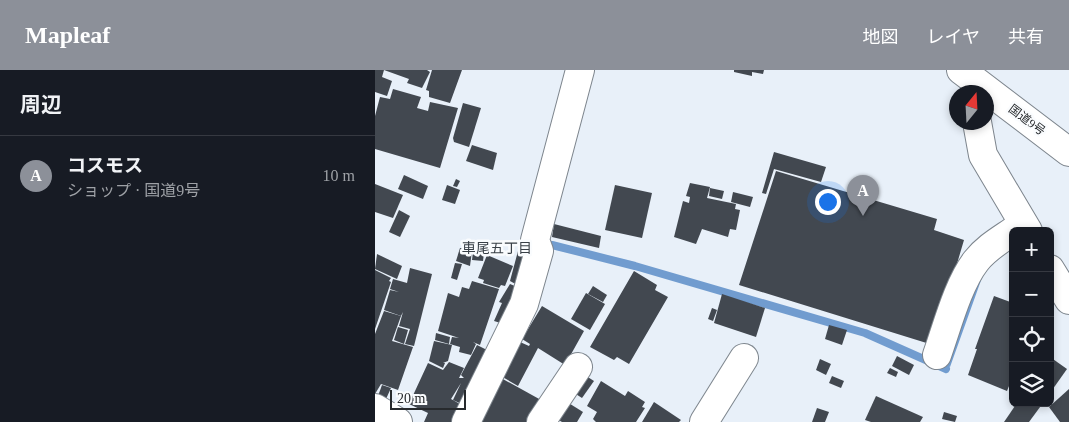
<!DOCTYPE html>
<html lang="ja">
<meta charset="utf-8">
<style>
:root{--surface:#171b24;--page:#20242c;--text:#f1f3f6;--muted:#9ea1a6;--line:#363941;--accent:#8c9099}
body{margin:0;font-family:"Times New Roman","Noto Sans JP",serif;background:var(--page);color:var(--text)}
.controls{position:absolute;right:15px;bottom:15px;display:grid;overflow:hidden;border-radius:8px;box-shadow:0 2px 8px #0003}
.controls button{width:45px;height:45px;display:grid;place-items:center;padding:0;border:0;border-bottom:1px solid var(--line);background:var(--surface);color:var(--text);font:25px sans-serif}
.compass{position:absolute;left:574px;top:15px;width:45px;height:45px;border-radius:50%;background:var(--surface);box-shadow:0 2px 8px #0003;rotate:18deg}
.scale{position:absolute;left:15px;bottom:12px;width:76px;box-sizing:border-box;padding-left:5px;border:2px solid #272a2d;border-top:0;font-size:14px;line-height:18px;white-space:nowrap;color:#272a2d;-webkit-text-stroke:4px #fafcfe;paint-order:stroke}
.you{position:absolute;left:452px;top:131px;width:18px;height:18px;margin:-12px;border:4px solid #fff;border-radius:50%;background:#1a73e8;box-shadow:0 0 0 8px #1a73e833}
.badge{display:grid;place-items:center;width:32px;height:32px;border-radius:50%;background:var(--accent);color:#fff;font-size:16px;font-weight:700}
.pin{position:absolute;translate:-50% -41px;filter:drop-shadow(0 1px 2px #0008)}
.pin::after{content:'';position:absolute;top:26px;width:18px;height:15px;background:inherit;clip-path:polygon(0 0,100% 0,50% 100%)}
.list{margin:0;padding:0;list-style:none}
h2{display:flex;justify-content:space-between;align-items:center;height:65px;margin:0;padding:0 20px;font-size:21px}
h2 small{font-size:16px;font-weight:400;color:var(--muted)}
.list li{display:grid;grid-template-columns:32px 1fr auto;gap:15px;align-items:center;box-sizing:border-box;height:80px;padding:0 20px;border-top:1px solid var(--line)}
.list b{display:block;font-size:19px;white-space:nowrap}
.list p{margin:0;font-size:16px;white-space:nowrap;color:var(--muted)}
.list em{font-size:16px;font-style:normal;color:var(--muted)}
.icon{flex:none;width:28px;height:28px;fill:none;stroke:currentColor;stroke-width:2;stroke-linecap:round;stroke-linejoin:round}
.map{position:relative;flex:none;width:694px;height:352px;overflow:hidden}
header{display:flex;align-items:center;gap:30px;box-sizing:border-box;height:70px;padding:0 25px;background:var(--accent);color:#fff}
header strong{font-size:24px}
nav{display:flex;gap:28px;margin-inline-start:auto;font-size:18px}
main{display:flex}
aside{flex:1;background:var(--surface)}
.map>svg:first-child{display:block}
</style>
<header>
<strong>Mapleaf</strong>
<nav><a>地図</a><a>レイヤ</a><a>共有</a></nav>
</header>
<main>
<aside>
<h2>周辺<small></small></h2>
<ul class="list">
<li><span class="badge">A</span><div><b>コスモス</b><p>ショップ · 国道9号</p></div><em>10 m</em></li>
</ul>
</aside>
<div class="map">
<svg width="694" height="352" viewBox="0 0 694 352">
<rect width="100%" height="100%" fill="#e8f0f9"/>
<polygon fill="#719ccf" points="625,182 627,186 609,202 575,297 571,295 606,200"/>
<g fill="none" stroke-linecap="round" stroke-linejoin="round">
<polyline stroke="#719ccf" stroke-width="8" points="177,175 260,196 490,263 571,299"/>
</g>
<g fill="#424850">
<polygon points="0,0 52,0 55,2 47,18 32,13 34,9 9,0 7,7 17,11 12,26 0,22"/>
<polygon points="57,0 87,0 75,33 54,27 54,21 51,20"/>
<polygon points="359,0 389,0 388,4 377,2 377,6 359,2"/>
<polygon points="18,19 46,27 42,38 53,41 55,32 83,38 65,98 0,79 0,46 5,27 15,29"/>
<polygon points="88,33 106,38 94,77 79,72 78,68"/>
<polygon points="97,75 122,83 118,100 91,91"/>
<polygon points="399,82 451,97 446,112 399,99 391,124 387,123"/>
<polygon points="401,101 562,149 559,160 589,170 558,275 364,215"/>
<polygon points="29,105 53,116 48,129 23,119"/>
<polygon points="81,109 85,111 82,117 78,116"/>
<polygon points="315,113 335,117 332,128 361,134 360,139 365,140 361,160 355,159 353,167 327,159 321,174 299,167 308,131 314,133 315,127 311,126"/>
<polygon points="0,114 28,125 18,148 0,142"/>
<polygon points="72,115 85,120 80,134 67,130"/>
<polygon points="240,115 277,123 267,168 230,160"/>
<polygon points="335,118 349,121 347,129 334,126"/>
<polygon points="358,122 378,127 375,137 356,132"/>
<polygon points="24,140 35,146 25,167 14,162"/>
<polygon points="179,154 226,166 224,178 177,167"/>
<polygon points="102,170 114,171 114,182 101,181"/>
<polygon points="85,178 97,181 95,196 81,191"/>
<polygon points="143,181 156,185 148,218 135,211"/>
<polygon points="98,182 109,183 108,191 97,190"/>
<polygon points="2,184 27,196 22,209 0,199"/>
<polygon points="112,185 138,196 130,216 126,215 124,218 108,213 109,210 103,208"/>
<polygon points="80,193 87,194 82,210 76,208"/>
<polygon points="35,198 57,204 39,276 30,274 35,259 24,256 28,242 26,246 9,240 15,220 24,222 15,219 18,209 32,213"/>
<polygon points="0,200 16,208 14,211 16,212 0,259"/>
<polygon points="259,201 282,215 280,220 293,227 254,294 242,287 239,290 215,277"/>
<polygon points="97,211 124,219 105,275 98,272 101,274 96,285 84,282 85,277 75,274 77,267 84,268 63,261 73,223 84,227 87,217 94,219"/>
<polygon points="135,214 147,219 132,255 119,251 127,233 124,232"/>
<polygon points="218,216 232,225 228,232 213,224"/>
<polygon points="211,223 230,234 215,260 196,249"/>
<polygon points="347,224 390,238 381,267 339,253"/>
<polygon points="619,226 638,233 638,251 635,259 638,260 638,306 632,321 593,305 602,279 600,279"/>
<polygon points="167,236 209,261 190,295 163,278 143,316 124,305 145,272 154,276 155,274 147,269"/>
<polygon points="337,238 342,240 338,251 333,249"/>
<polygon points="9,241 26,246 17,271 38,277 23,320 6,314 0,324 0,264"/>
<polygon points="454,255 472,260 467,275 450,269"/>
<polygon points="23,257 33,260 29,274 19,270"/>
<polygon points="61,263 75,267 74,274 60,270"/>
<polygon points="59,271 77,275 73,291 68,293 70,293 68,298 54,291"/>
<polygon points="102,275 120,284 93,337 78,330 86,313 76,329 92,338 84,352 49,352 53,343 34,334 53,293 68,300 74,292 89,298 84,308 89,308 86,305"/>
<polygon points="522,286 539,295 534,305 517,296"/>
<polygon points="675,287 692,299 675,323"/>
<polygon points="445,289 456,294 451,305 441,300"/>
<polygon points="515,298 523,302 521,307 512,303"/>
<polygon points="208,304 219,311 207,328 196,321"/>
<polygon points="457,306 469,311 466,318 454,313"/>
<polygon points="126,308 166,330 153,352 100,352"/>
<polygon points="226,311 250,326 253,321 270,332 267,337 270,338 261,352 221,352 218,349 222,342 212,336"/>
<polygon points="7,315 16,318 11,329 3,326"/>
<polygon points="694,319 694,352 685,352 674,337"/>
<polygon points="501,326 548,347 545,352 496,352 490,350"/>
<polygon points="192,332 208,342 202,352 187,352 182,349"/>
<polygon points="279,332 306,350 304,352 267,352"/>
<polygon points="642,333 668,333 654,352 629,352"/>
<polygon points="442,338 454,342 450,352 437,352"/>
<polygon points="569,342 582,346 580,352 567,349"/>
</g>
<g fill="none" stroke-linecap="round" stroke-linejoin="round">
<g stroke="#7d858d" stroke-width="30">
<g id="minor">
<polyline points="602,52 608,85 653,161"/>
<polyline points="675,199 694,230"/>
<path d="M562,285C572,257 583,214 601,191C611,178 625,170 638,161"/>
<polyline points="0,338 23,352"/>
<polyline points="91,352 149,234 164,181 160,170 205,0"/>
<polyline points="166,352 203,297"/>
<polyline points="329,352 369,288"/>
</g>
</g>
<g stroke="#7d858d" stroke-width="30">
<polyline id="highway" points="586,0 694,82"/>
</g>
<use href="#minor" stroke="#fff" stroke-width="28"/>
<use href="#highway" stroke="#fff" stroke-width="28"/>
</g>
<g text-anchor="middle" stroke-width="5" stroke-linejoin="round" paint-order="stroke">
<g font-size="12" fill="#272a2d" stroke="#fafcfe">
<text transform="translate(652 50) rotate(37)" y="4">国道9号</text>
</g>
<g font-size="14" fill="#394047" stroke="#fafcfe">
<text x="122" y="183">車尾五丁目</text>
</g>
</g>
</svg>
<div class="controls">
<button>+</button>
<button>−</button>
<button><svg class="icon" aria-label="locate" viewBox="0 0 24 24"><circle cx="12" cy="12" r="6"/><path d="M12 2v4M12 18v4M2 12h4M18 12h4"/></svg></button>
<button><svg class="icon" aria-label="layers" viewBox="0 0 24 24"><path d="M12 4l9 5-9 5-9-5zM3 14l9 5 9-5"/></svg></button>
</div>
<svg class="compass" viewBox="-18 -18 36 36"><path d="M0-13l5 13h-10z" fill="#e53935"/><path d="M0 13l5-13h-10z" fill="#9ea1a6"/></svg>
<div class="scale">20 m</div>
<div class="you"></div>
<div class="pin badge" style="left:488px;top:146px">A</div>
</div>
</main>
